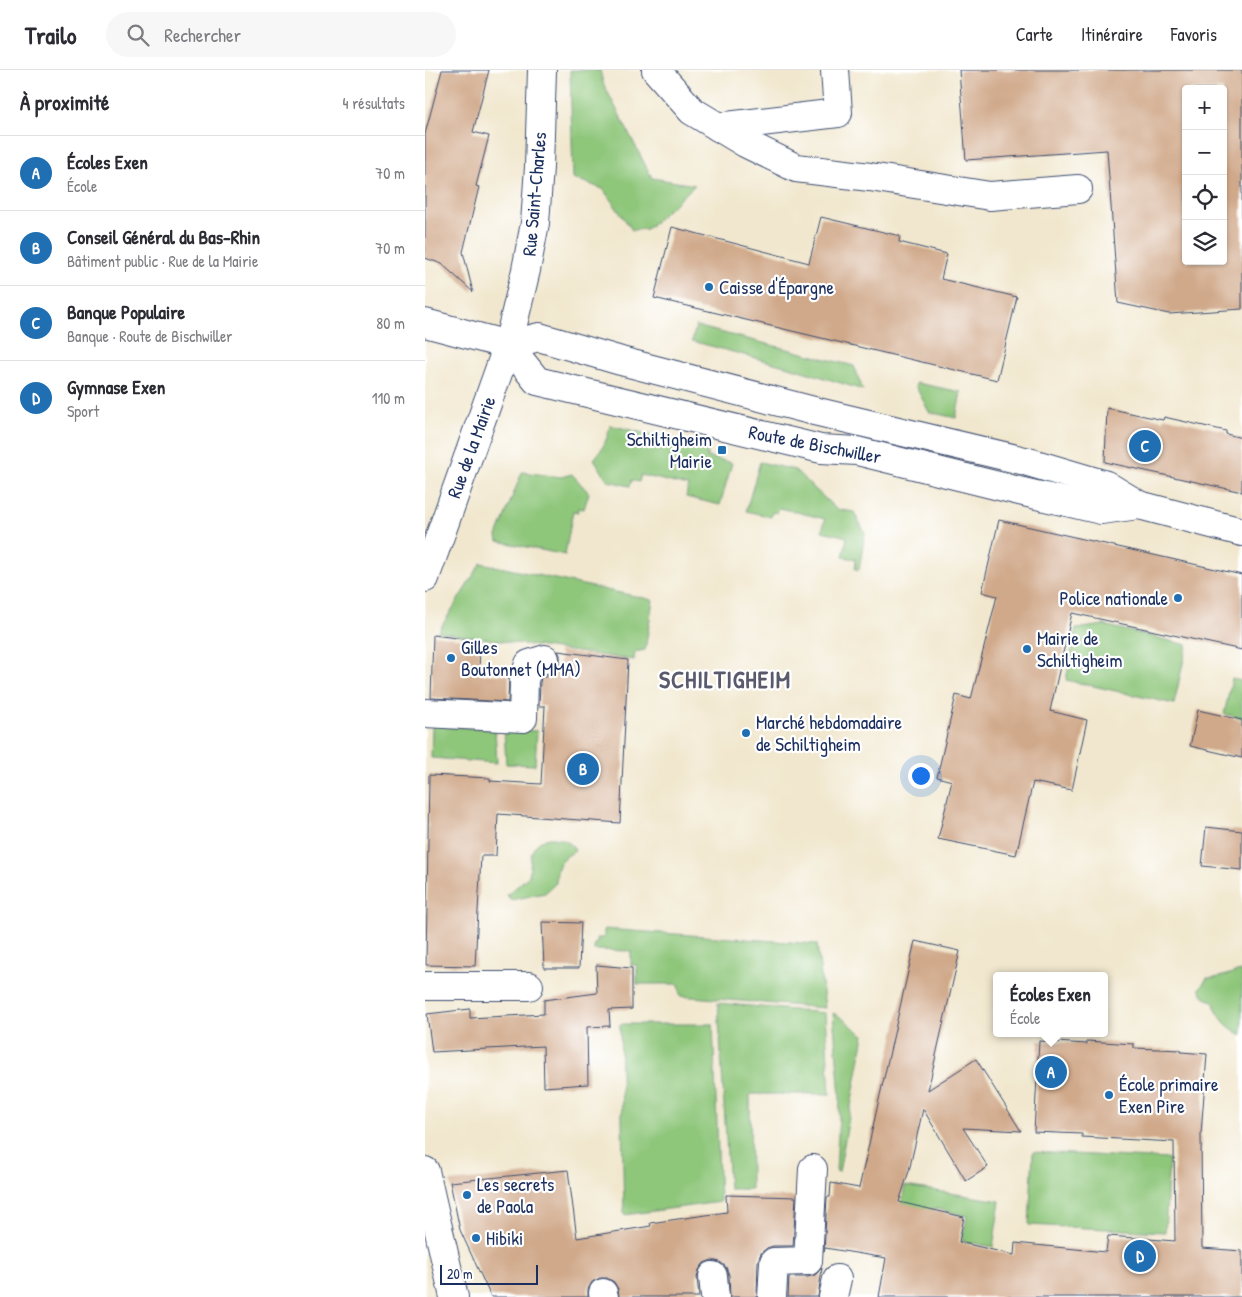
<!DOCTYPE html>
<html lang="fr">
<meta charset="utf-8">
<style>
:root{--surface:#fff;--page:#f7f7f7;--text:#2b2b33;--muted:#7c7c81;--line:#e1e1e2;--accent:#1f6fb2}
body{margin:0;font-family:"Patrick Hand",sans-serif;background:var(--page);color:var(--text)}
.controls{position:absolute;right:15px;top:15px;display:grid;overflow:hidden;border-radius:5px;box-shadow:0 1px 4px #0004}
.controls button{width:45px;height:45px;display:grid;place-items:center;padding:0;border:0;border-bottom:1px solid var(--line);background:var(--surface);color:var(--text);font:25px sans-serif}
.scale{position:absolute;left:15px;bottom:12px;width:98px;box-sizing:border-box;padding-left:5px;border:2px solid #1b2f5e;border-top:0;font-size:14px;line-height:18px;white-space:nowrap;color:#1b2f5e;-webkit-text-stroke:4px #fff;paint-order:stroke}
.you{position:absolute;left:495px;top:705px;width:18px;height:18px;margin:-12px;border:4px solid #fff;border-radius:50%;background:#1a73e8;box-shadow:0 0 0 8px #1a73e833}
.badge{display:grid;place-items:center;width:32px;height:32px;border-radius:50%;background:var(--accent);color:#fff;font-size:16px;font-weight:700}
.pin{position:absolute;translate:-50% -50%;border:2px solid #fff;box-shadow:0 1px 5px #0006}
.popup{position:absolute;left:568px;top:902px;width:115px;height:65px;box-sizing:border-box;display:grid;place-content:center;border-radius:5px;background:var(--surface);filter:drop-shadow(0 1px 4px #0005);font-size:16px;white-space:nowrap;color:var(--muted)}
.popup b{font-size:19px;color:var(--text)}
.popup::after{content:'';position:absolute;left:50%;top:100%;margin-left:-10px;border:10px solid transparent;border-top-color:var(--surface)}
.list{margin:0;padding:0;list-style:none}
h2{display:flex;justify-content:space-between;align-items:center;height:65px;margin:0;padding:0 20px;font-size:21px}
h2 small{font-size:16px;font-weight:400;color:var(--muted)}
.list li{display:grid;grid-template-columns:32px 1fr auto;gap:15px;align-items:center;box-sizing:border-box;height:75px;padding:0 20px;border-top:1px solid var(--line)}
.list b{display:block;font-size:19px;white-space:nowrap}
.list p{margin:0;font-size:16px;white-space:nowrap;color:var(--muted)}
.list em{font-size:16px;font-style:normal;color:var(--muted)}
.icon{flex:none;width:28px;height:28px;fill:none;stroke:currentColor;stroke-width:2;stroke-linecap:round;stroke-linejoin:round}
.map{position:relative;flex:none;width:817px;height:1227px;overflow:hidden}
header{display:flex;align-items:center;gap:30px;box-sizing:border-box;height:70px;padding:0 25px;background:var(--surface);border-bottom:1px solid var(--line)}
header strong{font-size:24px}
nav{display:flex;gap:28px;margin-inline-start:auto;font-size:18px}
.search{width:350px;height:45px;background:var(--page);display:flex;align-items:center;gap:12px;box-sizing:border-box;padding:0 18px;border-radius:28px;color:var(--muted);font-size:19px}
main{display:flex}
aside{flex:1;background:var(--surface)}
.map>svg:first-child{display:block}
</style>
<header>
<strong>Trailo</strong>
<div class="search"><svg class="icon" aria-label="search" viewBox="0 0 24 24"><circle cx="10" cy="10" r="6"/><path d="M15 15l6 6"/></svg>Rechercher</div>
<nav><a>Carte</a><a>Itinéraire</a><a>Favoris</a></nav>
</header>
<main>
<aside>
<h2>À proximité<small>4 résultats</small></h2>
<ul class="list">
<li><span class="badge">A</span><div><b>Écoles Exen</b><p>École</p></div><em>70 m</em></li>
<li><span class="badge">B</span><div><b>Conseil Général du Bas-Rhin</b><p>Bâtiment public · Rue de la Mairie</p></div><em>70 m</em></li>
<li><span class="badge">C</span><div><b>Banque Populaire</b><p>Banque · Route de Bischwiller</p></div><em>80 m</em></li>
<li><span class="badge">D</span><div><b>Gymnase Exen</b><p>Sport</p></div><em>110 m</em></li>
</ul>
</aside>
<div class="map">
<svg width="817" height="1227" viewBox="0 0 817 1227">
<rect width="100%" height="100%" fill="#fff"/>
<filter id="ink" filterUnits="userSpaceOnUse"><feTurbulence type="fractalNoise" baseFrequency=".02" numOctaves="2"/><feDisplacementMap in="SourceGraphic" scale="10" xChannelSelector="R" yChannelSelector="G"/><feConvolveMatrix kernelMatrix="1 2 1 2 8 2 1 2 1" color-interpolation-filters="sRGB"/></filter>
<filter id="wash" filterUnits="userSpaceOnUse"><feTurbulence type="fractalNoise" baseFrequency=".0096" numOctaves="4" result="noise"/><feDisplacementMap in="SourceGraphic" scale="20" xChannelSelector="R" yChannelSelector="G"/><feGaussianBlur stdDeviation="1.12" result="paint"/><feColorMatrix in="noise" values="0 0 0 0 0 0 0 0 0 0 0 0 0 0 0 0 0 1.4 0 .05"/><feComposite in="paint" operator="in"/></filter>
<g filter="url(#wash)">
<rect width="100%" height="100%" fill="#f1e7ce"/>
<g fill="#8ec67a" stroke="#547a6c">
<polygon points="145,0 175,0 178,13 227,108 270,115 222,159 207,160 178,119 148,108"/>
<polygon points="271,256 429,296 438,320 371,299 267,271"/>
<polygon points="492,313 536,322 531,348 504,342 490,315"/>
<path d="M185,355L282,378V387L307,393L295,435L261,427L263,416L216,405L214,412L207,410L205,416L183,411L169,389C178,379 183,368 185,355Z"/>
<polygon points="335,392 370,400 411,439 429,442 440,463 434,500 430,499 431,489 418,487 422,467 397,461 400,449 355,438 352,443 347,442 346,447 321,441"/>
<polygon points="97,402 136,407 147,404 164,423 159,439 154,438 153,442 148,441 140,485 73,471 72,466"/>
<polygon points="56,493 228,530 220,580 210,582 209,590 13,562"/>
<polygon points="679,555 762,575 749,634 641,610 651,559"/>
<polygon points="807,609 817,611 817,648 799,644"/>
<polygon points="7,656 70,659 72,693 6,688"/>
<polygon points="79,659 112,661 110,695 81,694"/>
<path d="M124,768C135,768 146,770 150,781C134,790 132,795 131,813L120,823L86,830L82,825L104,806C107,788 102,774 124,768Z"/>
<polygon points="179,859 392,874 400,938 255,926 254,914 212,914 212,895 206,895 206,881 169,880 169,874 172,873 172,868 179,868"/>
<path d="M817,901V965C801,957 793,947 788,931L780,928L774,919L782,908C794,909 804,903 817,901Z"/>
<polygon points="293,933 400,943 405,1024 325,1024 326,1119 304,1119"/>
<path d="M408,943C420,948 428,959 439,965L414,1102L411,1101L415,1027Z"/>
<polygon points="195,954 288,954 295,1132 199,1145"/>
<polygon points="608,1082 744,1089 740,1162 604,1155"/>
<polygon points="480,1116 575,1131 568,1177 537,1171 542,1146 509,1138 503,1163 472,1157"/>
</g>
<g id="blocks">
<g fill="#d0a98a" fill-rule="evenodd">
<polygon points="17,0 64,0 48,62 64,66 51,116 54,117 38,182 48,222 17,194 0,188 0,64"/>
<path d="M534,0H817V239L744,244L693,233L682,80L541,90ZM761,19H798V191H761Z"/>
<polygon points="396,147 475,166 474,172 522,184 516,209 592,227 572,310 229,228 247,157 384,193"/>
<polygon points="682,338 738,350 739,347 801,361 801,364 817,368 817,422 680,392"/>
<polygon points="574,450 817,505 817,580 647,543 625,641 662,650 647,720 608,712 591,785 513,769 527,711 512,707 531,625 546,629 572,526 557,522"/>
<polygon points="8,565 55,571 54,604 84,605 83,632 6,628"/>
<polygon points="133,581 203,590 195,753 73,744 71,786 56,786 50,896 1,895 4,705 65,708 65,711 116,714 120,636 114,636 115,613 116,607 122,607 122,605 132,599 135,592 135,585"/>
<polygon points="773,640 817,650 817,688 765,676"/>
<polygon points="781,757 817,761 817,800 777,796"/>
<polygon points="117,852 156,853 154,898 119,898"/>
<polygon points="490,871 535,881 503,1020 551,989 596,1061 538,1058 563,1097 541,1111 498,1039 484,1101 474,1132 539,1147 534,1172 589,1185 590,1173 681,1182 683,1166 750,1171 749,1072 657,1067 657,1064 609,1062 614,971 662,974 662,971 709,974 709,978 756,980 756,982 782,984 776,1064 777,1178 817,1181 817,1227 454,1227 461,1188 400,1178 399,1182 402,1127 405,1127 406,1113 434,1118"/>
<polygon points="171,895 207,898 207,939 184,940 185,956 162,957 163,1014 119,1017 118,976 7,982 2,944 45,939 45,948 119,944 119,930 172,923"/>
<polygon points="143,1100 152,1168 226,1156 225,1153 302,1142 301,1125 371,1127 368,1176 348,1176 342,1178 336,1183 333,1191 332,1227 305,1227 304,1205 301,1197 295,1192 287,1190 279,1193 274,1200 272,1207 274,1227 194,1227 193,1219 189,1212 182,1208 175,1208 167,1212 163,1219 163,1227 66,1227 35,1160 25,1112"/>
<polygon points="397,1198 393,1227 363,1227 364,1207 383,1207 390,1205"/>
</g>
</g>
</g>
<g filter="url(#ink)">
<use href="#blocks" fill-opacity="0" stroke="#3b4b6f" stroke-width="1"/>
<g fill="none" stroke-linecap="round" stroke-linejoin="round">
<g stroke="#3b4b6f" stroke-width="30">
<g id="minor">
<polyline points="231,0 267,41 320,73 371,98 445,107 565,126 653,119"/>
<polyline points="293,57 413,43 410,0"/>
<polyline points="0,508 83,275 101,200 110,153 114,97 117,0"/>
<polyline points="0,643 98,648 99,610 104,594 120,589"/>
<polyline points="0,916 104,916"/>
<polyline points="0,1101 29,1227"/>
<polyline points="288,1206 290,1227"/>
<polyline points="178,1223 179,1227"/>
<polyline points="347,1227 349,1192 383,1191 388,1099"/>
<polyline points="408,1227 412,1209"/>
</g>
</g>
<g stroke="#3b4b6f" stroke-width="30">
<g id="major">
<polyline points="0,253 83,275 114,267 196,291 389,341 600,391 681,415 714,435 817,462"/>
<polyline points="83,275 112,311 396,379 432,381 594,421 676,440 714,435"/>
</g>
</g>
<use href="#minor" stroke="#fff" stroke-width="28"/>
<use href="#major" stroke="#fff" stroke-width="28"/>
</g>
</g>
<g fill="#1f6fb2" stroke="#fff" stroke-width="2">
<circle cx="284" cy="217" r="5"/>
<rect x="292" y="375" width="10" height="10" rx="2.5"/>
<circle cx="753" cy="528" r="5"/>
<circle cx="602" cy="579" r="5"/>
<circle cx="26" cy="588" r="5"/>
<circle cx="321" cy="663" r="5"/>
<circle cx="684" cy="1025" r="5"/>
<circle cx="42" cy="1125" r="5"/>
<circle cx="51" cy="1168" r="5"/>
</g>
<g text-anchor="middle" stroke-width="4.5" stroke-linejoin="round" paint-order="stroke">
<g font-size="19" fill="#1b2f5e" stroke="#fff">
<text transform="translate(109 124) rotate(-85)" y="7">Rue Saint-Charles</text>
<text transform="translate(390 374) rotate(11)" y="7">Route de Bischwiller</text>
<text transform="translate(46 377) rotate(-70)" y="7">Rue de la Mairie</text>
</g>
<g font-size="19" fill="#1b2f5e" stroke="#fff" text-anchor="start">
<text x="294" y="224">Caisse d'Épargne</text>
<text x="287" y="376" text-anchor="end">Schiltigheim<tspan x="287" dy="22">Mairie</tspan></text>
<text x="743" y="535" text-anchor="end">Police nationale</text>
<text x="612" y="575">Mairie de<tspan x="612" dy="22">Schiltigheim</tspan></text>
<text x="36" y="584">Gilles<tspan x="36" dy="22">Boutonnet (MMA)</tspan></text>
<text x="331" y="659">Marché hebdomadaire<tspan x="331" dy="22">de Schiltigheim</tspan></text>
<text x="694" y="1021">École primaire<tspan x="694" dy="22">Exen Pire</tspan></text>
<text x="52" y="1121">Les secrets<tspan x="52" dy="22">de Paola</tspan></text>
<text x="61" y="1175">Hibiki</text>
</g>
<g font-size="24" font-weight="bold" letter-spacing="1" fill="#5a5a6d" stroke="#fff">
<text x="300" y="618">SCHILTIGHEIM</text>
</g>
</g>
</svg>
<div class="controls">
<button>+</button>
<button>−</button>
<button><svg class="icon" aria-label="locate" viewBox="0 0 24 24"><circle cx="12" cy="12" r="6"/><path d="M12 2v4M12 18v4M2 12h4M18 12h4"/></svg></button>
<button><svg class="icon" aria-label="layers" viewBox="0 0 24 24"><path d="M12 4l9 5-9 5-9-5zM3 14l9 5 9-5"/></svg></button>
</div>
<div class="scale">20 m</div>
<div class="you"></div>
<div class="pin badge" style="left:626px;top:1002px">A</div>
<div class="popup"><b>Écoles Exen</b>École</div>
<div class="pin badge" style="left:158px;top:699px">B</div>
<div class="pin badge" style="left:720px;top:376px">C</div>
<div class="pin badge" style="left:715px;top:1186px">D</div>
</div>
</main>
